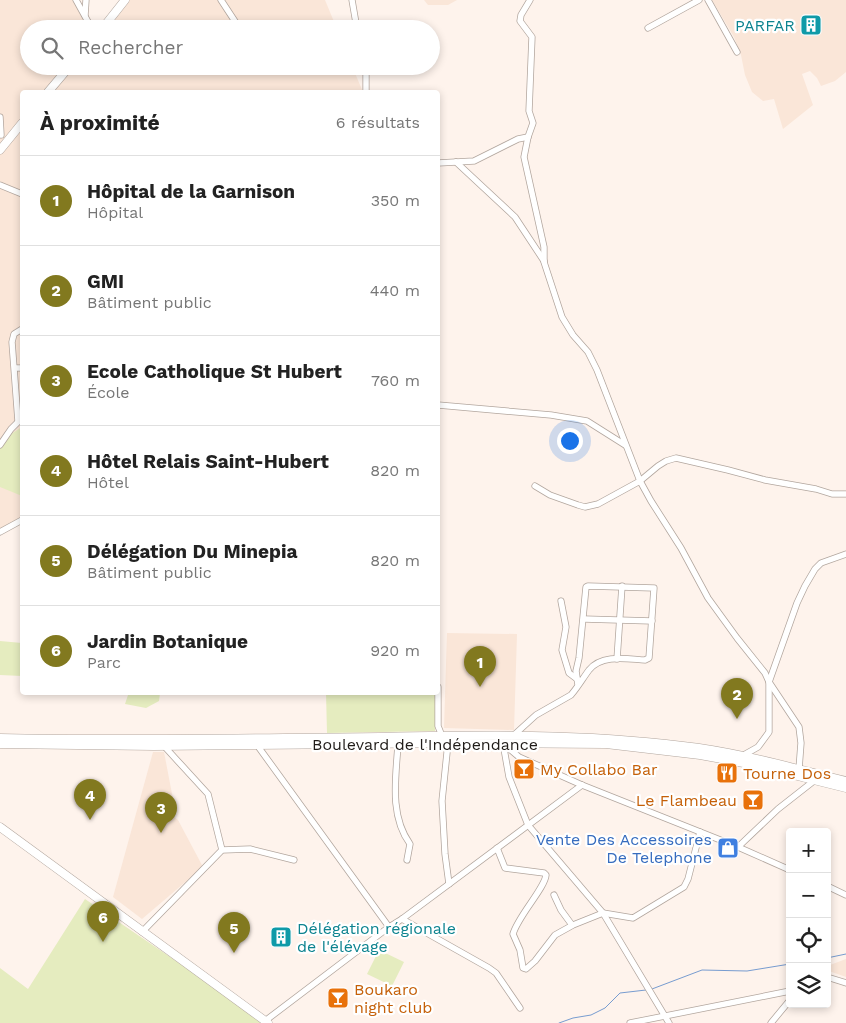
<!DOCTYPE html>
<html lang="fr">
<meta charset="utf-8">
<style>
:root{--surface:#fff;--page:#f2f2f2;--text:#222;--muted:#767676;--line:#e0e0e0;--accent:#82791f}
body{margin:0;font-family:"Work Sans",sans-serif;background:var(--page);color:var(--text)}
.controls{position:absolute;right:15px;bottom:15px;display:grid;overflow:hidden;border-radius:5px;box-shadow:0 2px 8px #0003}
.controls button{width:45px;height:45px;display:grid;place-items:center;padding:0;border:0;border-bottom:1px solid var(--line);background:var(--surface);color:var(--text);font:25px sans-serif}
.you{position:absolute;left:569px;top:440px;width:18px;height:18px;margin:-12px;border:4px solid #fff;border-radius:50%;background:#1a73e8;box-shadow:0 0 0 8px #1a73e833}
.badge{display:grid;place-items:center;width:32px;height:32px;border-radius:50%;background:var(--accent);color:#fff;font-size:16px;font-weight:700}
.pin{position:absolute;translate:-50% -41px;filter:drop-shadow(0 1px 2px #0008)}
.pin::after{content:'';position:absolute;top:26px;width:18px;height:15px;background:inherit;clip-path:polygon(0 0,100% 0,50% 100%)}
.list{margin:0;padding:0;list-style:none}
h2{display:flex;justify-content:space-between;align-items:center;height:65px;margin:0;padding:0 20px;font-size:21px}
h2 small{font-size:16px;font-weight:400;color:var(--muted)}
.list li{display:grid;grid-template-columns:32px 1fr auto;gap:15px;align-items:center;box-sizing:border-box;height:90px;padding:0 20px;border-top:1px solid var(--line)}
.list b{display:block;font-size:19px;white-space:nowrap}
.list p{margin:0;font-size:16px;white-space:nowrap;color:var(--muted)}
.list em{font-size:16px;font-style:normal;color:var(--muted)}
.icon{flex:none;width:28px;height:28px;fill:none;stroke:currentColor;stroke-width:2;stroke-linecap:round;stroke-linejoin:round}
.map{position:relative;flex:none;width:846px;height:1023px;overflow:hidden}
.search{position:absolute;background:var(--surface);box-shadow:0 2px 8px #0003;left:20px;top:20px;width:420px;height:55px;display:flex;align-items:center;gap:12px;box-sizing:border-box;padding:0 18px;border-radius:28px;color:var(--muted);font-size:19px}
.panel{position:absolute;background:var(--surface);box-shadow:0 2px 8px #0003;left:20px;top:90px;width:420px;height:605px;border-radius:5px}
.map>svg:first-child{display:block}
</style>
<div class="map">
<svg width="846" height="1023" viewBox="0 0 846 1023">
<rect width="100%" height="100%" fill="#fef3ec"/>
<g fill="#fae6d8">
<polygon points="0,0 78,0 93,29 29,29 29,66 352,66 363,92 22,92 22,516 11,527 0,534"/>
<polygon points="126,0 325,0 337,29 102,29"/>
<polygon points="424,0 457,0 448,5 428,5"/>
<polygon points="712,0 846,0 846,72 835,81 821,86 817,78 810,71 802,74 813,105 783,129 774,99 763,101 752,92 745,75 741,55 734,37"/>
<polygon points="447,633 517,634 514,730 444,728"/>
<polygon points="153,752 164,752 173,799 172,800 174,817 178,820 203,867 142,919 113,897"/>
<polygon points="846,959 846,977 829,971 830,965"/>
</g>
<g fill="#e5ecbf">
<polygon points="22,427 22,496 0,487 0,448 3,439"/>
<polygon points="0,641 22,643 22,676 0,675"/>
<polygon points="129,692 160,692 160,693 159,701 146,708 125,704"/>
<polygon points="326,693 435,693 435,731 327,733"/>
<polygon points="85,899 264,1021 262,1023 0,1023 0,968 28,989"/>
<polygon points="379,950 404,962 392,986 367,974"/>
</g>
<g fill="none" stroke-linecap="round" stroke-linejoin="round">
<g stroke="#779cd0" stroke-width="1">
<polyline points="827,958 846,954"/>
<polyline points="652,989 702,970 747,971 790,964"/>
<polyline points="559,1023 573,1018 591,1015 605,1008 620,993 646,990"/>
</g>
<g stroke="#b2a69e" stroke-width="7">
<g id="minor">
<polyline points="76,0 92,29"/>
<polyline points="221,0 240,29"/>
<polyline points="352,0 357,29"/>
<polyline points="530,0 521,15 520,21 532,37 529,111 533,123 528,137 524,157 544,247 544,262 562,317 573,335 588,352 597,370 640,481 651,501 681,548 708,598 737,638 765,673 769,682 799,727 801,743 799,769"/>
<polyline points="708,0 737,52"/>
<polyline points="85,15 86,0"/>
<polyline points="648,28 699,0"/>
<polyline points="366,92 366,66"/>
<polyline points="0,117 1,135"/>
<polyline points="456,162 515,217 544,261"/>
<polyline points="438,163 474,161 518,139 528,137"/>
<polyline points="0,185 22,194"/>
<polyline points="15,368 22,368"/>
<polyline points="438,405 551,415 587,421 625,445"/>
<polyline points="18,421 12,342 14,334 22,329"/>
<polyline points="0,445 11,429 22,418"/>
<polyline points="535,486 550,495 578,505 585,507 598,504 640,481 658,466 666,461 676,458 728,470 765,480 816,489 832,494 846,494"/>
<polyline points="0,532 22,520"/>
<polyline points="561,601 566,627 562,650 569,673 577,679"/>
<polyline points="584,619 652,621"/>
<polyline points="617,659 622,586"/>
<polyline points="438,687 438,726 442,736"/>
<path d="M514,735L536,715L571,695C578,687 583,678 589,670C602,654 627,659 645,660L649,658L654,588L588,586L586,587L579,658L576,671L578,685"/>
<polyline points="448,743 442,801 445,854 449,884"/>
<polyline points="503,743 509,777 528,825 603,913 669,1023"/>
<polyline points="505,743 506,746 519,757 582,785 738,847 790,870"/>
<path d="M398,744C396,777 389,815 410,844L407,860"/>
<polyline points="257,745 389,927"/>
<polyline points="164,746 208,794 222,850"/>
<polyline points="742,756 758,747 769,732 769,682 797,603 805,586 815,569 821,563 846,554"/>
<polyline points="738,847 778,809 815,780"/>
<path d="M497,848L505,868L544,873L546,875C545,888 518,916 513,934L520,950L523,968L526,969L535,961L555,935L573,925L603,913L633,918L684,887L688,879L700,832"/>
<polyline points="827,886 846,895"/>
<polyline points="554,895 561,910 572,925"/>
<polyline points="402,919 489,968 496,973 520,1008"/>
<polyline points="142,932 222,850 250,849 294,860"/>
<polyline points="827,977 846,983"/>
<polyline points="265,1021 389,927 402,919 582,785"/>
<polyline points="630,1023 790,991"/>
<polyline points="771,1023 790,1000"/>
</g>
</g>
<g stroke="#b2a69e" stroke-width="9">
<g id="secondary">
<polyline points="102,29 125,0"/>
<polyline points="48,92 70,66"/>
<polyline points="0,150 22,123"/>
<path d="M0,738C127,741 253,738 380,737C481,735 583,733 683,746C738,752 792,768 846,781"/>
<polyline points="0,744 154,746 453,743 606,744 700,755 749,764 846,788"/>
<polyline points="0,827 268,1023"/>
</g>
</g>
<use href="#minor" stroke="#fff" stroke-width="5.5"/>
<use href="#secondary" stroke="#fff" stroke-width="8"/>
</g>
<defs>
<g id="building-square" transform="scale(1.125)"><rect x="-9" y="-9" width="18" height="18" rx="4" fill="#0f9aa8" stroke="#fff"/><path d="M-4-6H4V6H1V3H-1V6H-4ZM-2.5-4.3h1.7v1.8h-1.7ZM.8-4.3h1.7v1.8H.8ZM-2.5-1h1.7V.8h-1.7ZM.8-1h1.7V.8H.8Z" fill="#fff"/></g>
<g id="bar-square" transform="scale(1.125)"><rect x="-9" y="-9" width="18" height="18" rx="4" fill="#e8710a" stroke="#fff"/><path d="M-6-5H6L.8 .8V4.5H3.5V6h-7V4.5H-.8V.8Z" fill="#fff"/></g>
<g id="restaurant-square" transform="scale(1.125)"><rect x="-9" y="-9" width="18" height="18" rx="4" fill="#e8710a" stroke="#fff"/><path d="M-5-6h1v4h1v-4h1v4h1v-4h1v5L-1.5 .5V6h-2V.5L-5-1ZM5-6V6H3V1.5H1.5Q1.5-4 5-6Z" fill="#fff"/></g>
<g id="shop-square" transform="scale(1.125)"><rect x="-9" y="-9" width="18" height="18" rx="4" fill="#3f7fe0" stroke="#fff"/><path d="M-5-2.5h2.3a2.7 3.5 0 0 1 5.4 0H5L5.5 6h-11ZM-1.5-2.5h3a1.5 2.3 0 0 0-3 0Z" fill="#fff"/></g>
</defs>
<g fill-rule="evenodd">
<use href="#building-square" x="811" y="25"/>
<use href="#bar-square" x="524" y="769"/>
<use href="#restaurant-square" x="727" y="773"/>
<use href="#bar-square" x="753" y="800"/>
<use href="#shop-square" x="728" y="848"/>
<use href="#building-square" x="281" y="937"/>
<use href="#bar-square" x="338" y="998"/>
</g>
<g text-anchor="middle" stroke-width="4.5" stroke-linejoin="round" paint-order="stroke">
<g font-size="16" fill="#0d838f" stroke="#fff" text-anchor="end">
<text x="795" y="31">PARFAR</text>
<text x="297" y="934" text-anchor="start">Délégation régionale<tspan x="297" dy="18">de l'élévage</tspan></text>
</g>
<g font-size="16" fill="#201c19" stroke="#fff">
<text x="425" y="750">Boulevard de l'Indépendance</text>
</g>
<g font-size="16" fill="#c56008" stroke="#fff" text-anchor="start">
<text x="540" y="775">My Collabo Bar</text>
<text x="743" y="779">Tourne Dos</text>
<text x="737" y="806" text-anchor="end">Le Flambeau</text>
<text x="354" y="995">Boukaro<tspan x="354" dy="18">night club</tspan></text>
</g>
<g font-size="16" fill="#366cbe" stroke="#fff" text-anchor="end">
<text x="712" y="845">Vente Des Accessoires<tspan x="712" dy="18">De Telephone</tspan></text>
</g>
</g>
</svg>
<div class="controls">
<button>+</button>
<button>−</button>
<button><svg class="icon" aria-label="locate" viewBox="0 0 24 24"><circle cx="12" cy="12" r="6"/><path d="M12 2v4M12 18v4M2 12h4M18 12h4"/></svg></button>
<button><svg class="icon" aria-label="layers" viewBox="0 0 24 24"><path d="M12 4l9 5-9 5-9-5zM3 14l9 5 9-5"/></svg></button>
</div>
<div class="you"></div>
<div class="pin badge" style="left:480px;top:687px">1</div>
<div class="pin badge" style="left:737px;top:719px">2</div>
<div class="pin badge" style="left:161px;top:833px">3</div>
<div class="pin badge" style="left:90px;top:820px">4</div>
<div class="pin badge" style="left:234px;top:953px">5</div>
<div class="pin badge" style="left:103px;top:942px">6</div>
<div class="search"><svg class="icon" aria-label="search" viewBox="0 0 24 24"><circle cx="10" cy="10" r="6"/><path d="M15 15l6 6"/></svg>Rechercher</div>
<section class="panel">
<h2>À proximité<small>6 résultats</small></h2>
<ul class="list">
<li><span class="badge">1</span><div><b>Hôpital de la Garnison</b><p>Hôpital</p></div><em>350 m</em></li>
<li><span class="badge">2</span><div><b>GMI</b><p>Bâtiment public</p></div><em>440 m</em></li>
<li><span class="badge">3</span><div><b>Ecole Catholique St Hubert</b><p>École</p></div><em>760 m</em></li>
<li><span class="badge">4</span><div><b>Hôtel Relais Saint-Hubert</b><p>Hôtel</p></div><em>820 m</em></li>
<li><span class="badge">5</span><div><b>Délégation Du Minepia</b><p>Bâtiment public</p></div><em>820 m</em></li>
<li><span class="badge">6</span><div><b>Jardin Botanique</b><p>Parc</p></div><em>920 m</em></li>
</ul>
</section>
</div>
